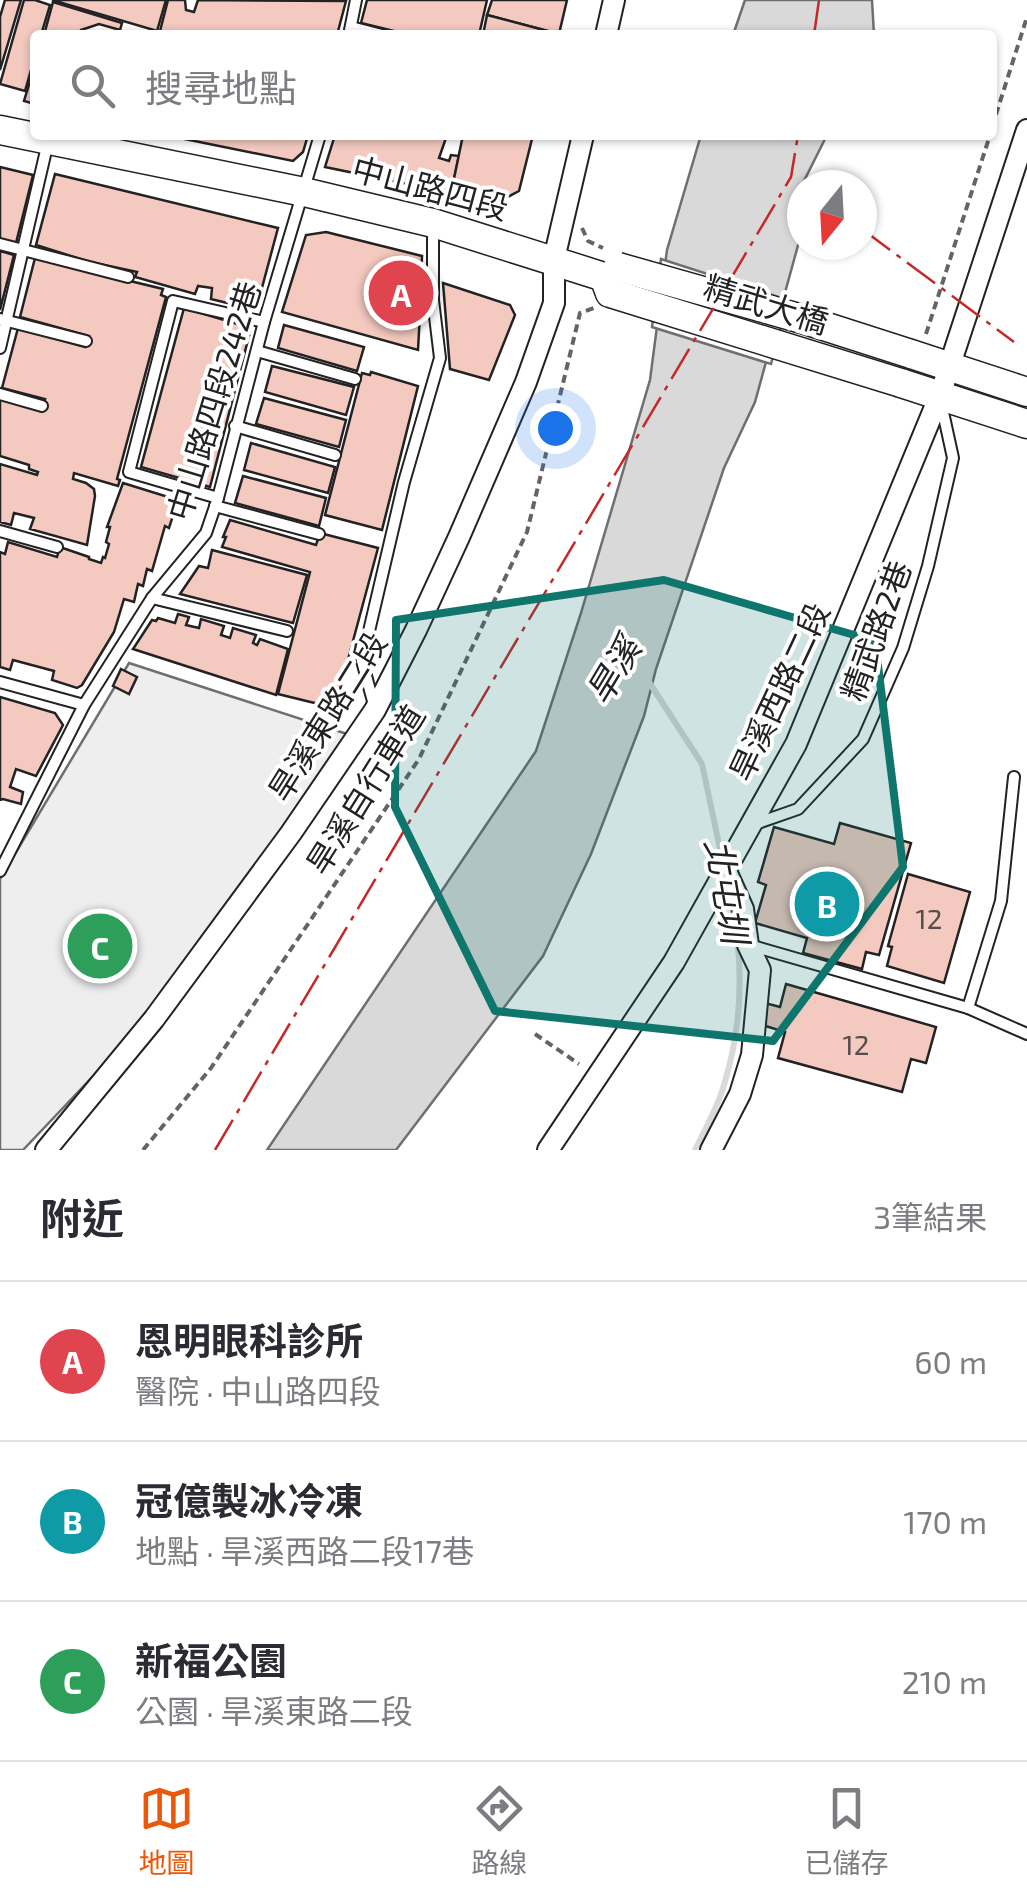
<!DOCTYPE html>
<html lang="zh-TW">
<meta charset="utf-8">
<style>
:root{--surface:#fff;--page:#f2f2f3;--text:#2b2b33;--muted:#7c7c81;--line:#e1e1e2;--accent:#ea580c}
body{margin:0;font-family:"Exo 2","Noto Sans TC",sans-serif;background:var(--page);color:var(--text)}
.compass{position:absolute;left:787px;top:170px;width:90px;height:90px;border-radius:50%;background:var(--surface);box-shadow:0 2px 8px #0004;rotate:198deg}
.you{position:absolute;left:555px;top:428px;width:35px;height:35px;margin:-25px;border:8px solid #fff;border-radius:50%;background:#1a73e8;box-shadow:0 0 0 15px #1a73e833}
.badge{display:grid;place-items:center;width:65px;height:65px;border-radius:50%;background:var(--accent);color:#fff;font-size:32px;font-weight:700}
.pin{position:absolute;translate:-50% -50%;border:5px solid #fff;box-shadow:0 2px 10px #0006}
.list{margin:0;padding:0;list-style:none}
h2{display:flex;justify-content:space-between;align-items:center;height:130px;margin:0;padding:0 40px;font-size:42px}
h2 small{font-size:32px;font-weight:400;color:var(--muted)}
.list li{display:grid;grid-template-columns:65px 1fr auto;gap:30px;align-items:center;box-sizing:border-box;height:160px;padding:0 40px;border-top:2px solid var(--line)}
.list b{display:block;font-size:38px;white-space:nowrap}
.list p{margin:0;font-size:32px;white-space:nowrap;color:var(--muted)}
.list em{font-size:32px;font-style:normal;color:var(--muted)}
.icon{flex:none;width:55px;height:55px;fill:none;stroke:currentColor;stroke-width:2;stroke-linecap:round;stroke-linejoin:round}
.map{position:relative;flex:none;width:1027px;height:1150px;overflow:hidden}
.search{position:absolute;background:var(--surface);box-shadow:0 2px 8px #0004;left:30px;right:30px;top:30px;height:110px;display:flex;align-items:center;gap:25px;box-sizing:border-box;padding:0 35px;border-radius:10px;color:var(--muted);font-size:38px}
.sheet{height:610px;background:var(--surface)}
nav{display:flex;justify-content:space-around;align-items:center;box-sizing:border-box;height:140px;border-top:2px solid var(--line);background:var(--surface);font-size:28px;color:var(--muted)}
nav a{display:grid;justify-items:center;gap:5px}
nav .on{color:var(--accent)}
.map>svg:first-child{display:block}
</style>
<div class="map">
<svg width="1027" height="1150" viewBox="0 0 1027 1150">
<rect width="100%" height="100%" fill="#fff"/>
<polygon fill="#eee" stroke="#6f6f6f" stroke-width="2.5" points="129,663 347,734 154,1012 23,1150 0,1150 0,879"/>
<g fill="#d9d9d9" stroke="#6f6f6f" stroke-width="2.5">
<polygon points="745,0 872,0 874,35 733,35"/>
<polygon points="701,135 827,135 802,185 797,202 800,238 755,402 724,468 656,669 644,716 591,854 543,956 396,1150 267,1150 536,751 581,613 650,380 667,250"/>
</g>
<polygon fill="#fff" stroke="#6f6f6f" stroke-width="2.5" points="661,259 788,300 771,364 652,327"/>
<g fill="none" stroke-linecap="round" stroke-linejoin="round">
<g stroke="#d9d9d9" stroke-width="6">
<polyline points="647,679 702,764 723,863"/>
<path d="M695,1150C705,1129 718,1107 724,1085C742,1026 744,965 732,905"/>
</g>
</g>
<g fill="#f3c9c0" stroke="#222" stroke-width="2.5">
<polygon points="5,0 21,0 0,70 0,17"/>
<polygon points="24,0 35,0 50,5 41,35 35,35 35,56 25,91 0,84"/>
<polygon points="52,0 166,0 157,31"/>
<polygon points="168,0 185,0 186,10 194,12 198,0 346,1 337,35 159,35"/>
<polygon points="367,0 487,0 479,35 410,35 361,23"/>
<polygon points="492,0 567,0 559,34 487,15"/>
<polygon points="53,2 122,23 120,30 99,24 81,30 80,35 44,35"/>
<polygon points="487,15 559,34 559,35 483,35"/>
<polygon points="35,65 35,104 24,101"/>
<polygon points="165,135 308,135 303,152 293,161"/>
<polygon points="335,135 447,135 439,158 449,161 451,155 459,156 451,193 325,167"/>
<polygon points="463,135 533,135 519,191 496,203 451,193"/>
<polygon points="0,167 33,175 16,243 0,239"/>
<polygon points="55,174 278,228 256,310 211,299 212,288 198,286 195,294 135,277 137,272 90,262 36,245"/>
<polygon points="326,232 422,256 421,283 412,312 420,314 418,350 282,312 306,235"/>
<polygon points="0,251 14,255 0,310"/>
<polygon points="35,258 163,289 161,295 166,297 117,479 120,480 118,486 74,473 73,479 86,483 94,489 95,496 87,545 30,529 34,518 14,513 11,525 0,522 0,464 37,475 38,472 29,469 29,465 0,456 0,399 41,409 45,399 2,388 18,328 85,347 89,336 20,317"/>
<polygon points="443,283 510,305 515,315 489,380 450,369"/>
<polygon points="184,308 251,328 210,487 141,467"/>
<polygon points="284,325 364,347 357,371 278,348"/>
<polygon points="272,366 354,387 346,415 265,392"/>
<polygon points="371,372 418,386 382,530 325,515 362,373 370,375"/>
<polygon points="264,398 346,420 339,447 256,424"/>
<polygon points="251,443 335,467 328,493 244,470"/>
<polygon points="243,476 326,498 319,526 235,503"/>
<polygon points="123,483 178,500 169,528 165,526 152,571 147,569 143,586 138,584 134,602 124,599 114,632 82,685 77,688 52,680 54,671 13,660 10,670 0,667 0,552 5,554 8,542 57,557 60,547 89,557 89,559 101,563 103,557 105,558 109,544 106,542 110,527 107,527"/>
<polygon points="230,520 316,545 320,533 378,548 335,708 278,694 310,572 222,547 226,537 223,537"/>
<polygon points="212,550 307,575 293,623 180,594 199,566 208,568"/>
<polygon points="178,614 189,617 186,625 199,628 201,619 224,626 221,635 230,638 233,628 256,635 253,643 257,645 260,639 288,649 276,695 133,649 152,620 156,621 158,618 175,623"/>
<polygon points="121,669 137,677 129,694 113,686"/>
<polygon points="0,697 55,713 63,725 36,776 16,769 10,787 23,792 21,804 3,799 0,800"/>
<polygon points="840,823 911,843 879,955 866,952 862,969 803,953 807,938 755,923 766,885 758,882 774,827 834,844"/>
<polygon points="908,874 970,892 944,983 887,966 892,947 888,946"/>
<polygon points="786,984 936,1027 926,1063 911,1059 902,1092 778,1058 785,1032 759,1024 765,1003 780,1007"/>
</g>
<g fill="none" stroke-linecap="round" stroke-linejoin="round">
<g stroke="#222" stroke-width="14">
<g id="lane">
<polyline points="351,27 382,35"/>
<polyline points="349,35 356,0"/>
<polyline points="0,244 128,277"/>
<polyline points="0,319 86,341"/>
<polyline points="0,348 48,142"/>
<polyline points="257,351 355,379"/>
<polyline points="0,394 42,406"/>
<polyline points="235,426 335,455"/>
<polyline points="218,498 129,472 173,301 264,322"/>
<polyline points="215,506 319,534"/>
<polyline points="0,531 57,547"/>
<polyline points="152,598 287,631"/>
<polyline points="0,682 84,705"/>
<polyline points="374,705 362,661 404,482 440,358 433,300 433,224"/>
<polyline points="755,824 798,809 863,739 903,648 928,566 953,458 941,403"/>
<polyline points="0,871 84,705 152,598 206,533 218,498 264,322 320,135"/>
<polyline points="749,945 968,1008 1027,1034"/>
<polyline points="968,1008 1001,901 1014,777"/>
</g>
</g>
<g stroke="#222" stroke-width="24">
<g id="street">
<polyline points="606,35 614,0"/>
<polyline points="46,1150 154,1019 291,833 375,710 416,630 459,537 526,382 554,303 554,259 583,135"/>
<polyline points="548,1150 674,962 796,744 940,395 1027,130"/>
<polyline points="711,1150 740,1094 752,1055 760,970 748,945 743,909 725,869"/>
</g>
</g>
<g stroke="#222" stroke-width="31">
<g id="secondary">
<polyline points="0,130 304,192 433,223 604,277 610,293"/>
<polyline points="911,354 1027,392"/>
<polyline points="901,383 1027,424"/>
</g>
</g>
<g stroke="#646464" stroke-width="4" stroke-dasharray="8 5" stroke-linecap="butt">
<polyline points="992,127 1027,17"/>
<polyline points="582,228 588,241 603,248"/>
<polyline points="926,334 990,135"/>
<polyline points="535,1034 579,1064"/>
<polyline points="143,1150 211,1068 419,759 527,532 580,313 594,308"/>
</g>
<use href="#lane" stroke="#fff" stroke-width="10"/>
<use href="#street" stroke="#fff" stroke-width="20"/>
<use href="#secondary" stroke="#fff" stroke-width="28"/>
<g stroke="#222" stroke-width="31" stroke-linecap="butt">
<g id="secondary-bridge">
<polyline points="618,267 802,319 911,354"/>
<polyline points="610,293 901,383"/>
</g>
</g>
<use href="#secondary-bridge" stroke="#fff" stroke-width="28"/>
<g stroke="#c62828" stroke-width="2.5" stroke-dasharray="35 8 5 8" stroke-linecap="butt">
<polyline points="814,35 819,0"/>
<polyline points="862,229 1014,342"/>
<polyline points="215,1150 791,177 798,135"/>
</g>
</g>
<path fill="#0f766e" fill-opacity="0.2" stroke="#0f766e" stroke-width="8" stroke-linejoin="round" d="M664,580L875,641L903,867L773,1041L495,1011L395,807L396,620Z"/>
<g text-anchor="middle" stroke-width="8" stroke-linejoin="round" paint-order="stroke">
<g font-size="28" fill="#564c4a">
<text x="929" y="929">12</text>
<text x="856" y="1055">12</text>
</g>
<g font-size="32" fill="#222" stroke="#fff">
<text transform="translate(430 189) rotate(15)" y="11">中山路四段</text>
<text transform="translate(766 305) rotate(17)" y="11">精武大橋</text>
<text transform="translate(215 401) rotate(-73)" y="11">中山路四段242巷</text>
<text transform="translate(877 631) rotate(-70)" y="11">精武路2巷</text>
<text transform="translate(780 692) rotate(-65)" y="11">旱溪西路二段</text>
<text transform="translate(328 717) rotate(-58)" y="11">旱溪東路二段</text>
<text transform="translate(366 790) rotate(-58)" y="11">旱溪自行車道</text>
</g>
<g font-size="35" font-style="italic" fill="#222" stroke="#fff">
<text transform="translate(614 671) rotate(-59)" y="12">旱溪</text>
<text transform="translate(726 891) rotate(80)" y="12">北屯圳</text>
</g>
</g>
</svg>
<svg class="compass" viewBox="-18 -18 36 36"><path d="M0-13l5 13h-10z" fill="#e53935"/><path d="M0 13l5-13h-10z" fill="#7c7c81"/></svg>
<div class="you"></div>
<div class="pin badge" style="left:401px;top:293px;background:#e0444e">A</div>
<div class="pin badge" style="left:827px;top:904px;background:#0f9aa8">B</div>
<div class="pin badge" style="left:100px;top:946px;background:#2e9e5b">C</div>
<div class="search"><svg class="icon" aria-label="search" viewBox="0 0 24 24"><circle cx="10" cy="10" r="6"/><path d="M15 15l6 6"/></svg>搜尋地點</div>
</div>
<section class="sheet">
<h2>附近<small>3筆結果</small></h2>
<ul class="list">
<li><span class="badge" style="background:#e0444e">A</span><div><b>恩明眼科診所</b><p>醫院 · 中山路四段</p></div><em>60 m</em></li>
<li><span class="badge" style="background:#0f9aa8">B</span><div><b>冠億製冰冷凍</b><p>地點 · 旱溪西路二段17巷</p></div><em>170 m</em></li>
<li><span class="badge" style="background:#2e9e5b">C</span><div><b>新福公園</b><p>公園 · 旱溪東路二段</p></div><em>210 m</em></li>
</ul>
</section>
<nav>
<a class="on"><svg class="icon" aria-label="map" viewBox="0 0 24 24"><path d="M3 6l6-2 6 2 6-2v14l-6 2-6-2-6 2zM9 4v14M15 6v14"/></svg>地圖</a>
<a><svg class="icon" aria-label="directions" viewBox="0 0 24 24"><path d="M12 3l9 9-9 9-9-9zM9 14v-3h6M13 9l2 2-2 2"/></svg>路線</a>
<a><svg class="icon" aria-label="saved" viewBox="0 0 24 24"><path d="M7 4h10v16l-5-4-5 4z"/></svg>已儲存</a>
</nav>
